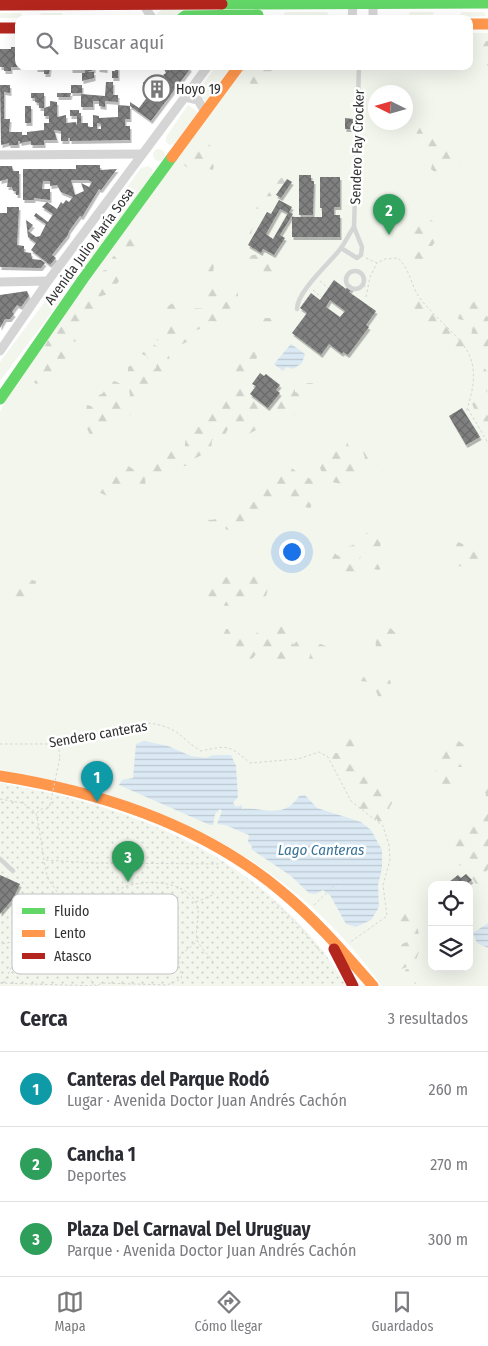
<!DOCTYPE html>
<html lang="es">
<meta charset="utf-8">
<style>
:root{--surface:#fff;--page:#f2f2f3;--text:#2b2b33;--muted:#7c7c81;--line:#e1e1e2;--accent:#797979}
body{margin:0;font-family:"Fira Sans Condensed",sans-serif;background:var(--page);color:var(--text)}
.controls{position:absolute;right:15px;bottom:15px;display:grid;overflow:hidden;border-radius:10px;box-shadow:0 5px 20px #0002}
.controls button{width:45px;height:45px;display:grid;place-items:center;padding:0;border:0;border-bottom:1px solid var(--line);background:var(--surface);color:var(--text);font:25px sans-serif}
.compass{position:absolute;left:368px;top:85px;width:45px;height:45px;border-radius:50%;background:var(--surface);box-shadow:0 5px 20px #0002;rotate:275deg}
.you{position:absolute;left:291px;top:551px;width:18px;height:18px;margin:-12px;border:4px solid #fff;border-radius:50%;background:#1a73e8;box-shadow:0 0 0 8px #1a73e833}
.badge{display:grid;place-items:center;width:32px;height:32px;border-radius:50%;background:var(--accent);color:#fff;font-size:16px;font-weight:700}
.pin{position:absolute;translate:-50% -41px;filter:drop-shadow(0 1px 2px #0008)}
.pin::after{content:'';position:absolute;top:26px;width:18px;height:15px;background:inherit;clip-path:polygon(0 0,100% 0,50% 100%)}
.list{margin:0;padding:0;list-style:none}
h2{display:flex;justify-content:space-between;align-items:center;height:65px;margin:0;padding:0 20px;font-size:21px}
h2 small{font-size:16px;font-weight:400;color:var(--muted)}
.list li{display:grid;grid-template-columns:32px 1fr auto;gap:15px;align-items:center;box-sizing:border-box;height:75px;padding:0 20px;border-top:1px solid var(--line)}
.list b{display:block;font-size:19px;white-space:nowrap}
.list p{margin:0;font-size:16px;white-space:nowrap;color:var(--muted)}
.list em{font-size:16px;font-style:normal;color:var(--muted)}
.icon{flex:none;width:28px;height:28px;fill:none;stroke:currentColor;stroke-width:2;stroke-linecap:round;stroke-linejoin:round}
.map{position:relative;flex:none;width:488px;height:986px;overflow:hidden}
.search{position:absolute;background:var(--surface);box-shadow:0 5px 20px #0002;left:15px;right:15px;top:15px;height:55px;display:flex;align-items:center;gap:12px;box-sizing:border-box;padding:0 18px;border-radius:10px;color:var(--muted);font-size:19px}
.sheet{height:290px;background:var(--surface)}
nav{display:flex;justify-content:space-around;align-items:center;box-sizing:border-box;height:70px;border-top:1px solid var(--line);background:var(--surface);font-size:14px;color:var(--muted)}
nav a{display:grid;justify-items:center;gap:2px}
nav .on{color:var(--accent)}
.map>svg:first-child{display:block}
</style>
<div class="map">
<svg width="488" height="986" viewBox="0 0 488 986">
<defs>
<pattern id="forest-firs" width="22" height="20" patternUnits="userSpaceOnUse" patternTransform="scale(1.25)"><rect width="22" height="20" fill="#f2f6ed"/><path d="M5 1l3.5 6h-7zM16 11l3.5 6h-7z" fill="#d0d3cc"/></pattern>
<pattern id="park-dots" width="8" height="8" patternUnits="userSpaceOnUse" patternTransform="scale(1.25)"><rect width="8" height="8" fill="#f2f6ed"/><path d="M2 2h.1M6 6h.1" fill="none" stroke="#d0d3cc" stroke-width="1.8" stroke-linecap="round"/></pattern>
<pattern id="water-rules" width="6" height="5" patternUnits="userSpaceOnUse" patternTransform="scale(1.25)"><rect width="6" height="5" fill="#dae9f3"/><path d="M0 2.5h6" fill="none" stroke="#bcc8d1"/></pattern>
<pattern id="building-cross-hatch" width="8" height="8" patternUnits="userSpaceOnUse" patternTransform="scale(1.25)"><rect width="8" height="8" fill="#808080"/><path d="M0 0l8 8M0 8l8-8" fill="none" stroke="#696969"/></pattern>
<filter id="shadow"><feDropShadow dx="1.5" dy="3" stdDeviation="0" flood-color="#0004"/></filter>
</defs>
<rect width="100%" height="100%" fill="#fff"/>
<g fill="#f2f6ed" fill-rule="evenodd">
<polygon points="162,10 244,10 182,12 165,19 158,19 157,13"/>
<polygon points="285,12 327,12 329,16 285,17 283,17"/>
<polygon points="432,12 434,13 432,17 408,16 410,12"/>
<polygon points="462,12 484,12 486,16 462,17 459,16"/>
<polygon points="21,13 23,17 21,18 0,18 0,13"/>
<polygon points="41,13 62,13 64,17 39,18"/>
<path d="M469,33H488V986H382C333,918 278,872 204,833L0,769V412L10,390L244,66H469ZM376,92H406V122H376ZM432,885H469V967H432Z"/>
<polygon points="216,66 231,66 206,101 196,94"/>
<polygon points="188,105 198,112 175,144 170,145 166,142 166,137"/>
<circle cx="159" cy="155" r="6"/>
<polygon points="148,166 153,169 152,175 83,270 74,271 72,263 141,168"/>
<circle cx="66" cy="283" r="6"/>
<polygon points="52,292 59,295 60,301 0,381 0,362"/>
</g>
<g fill="url(#forest-firs)">
<polygon points="479,41 488,41 488,66 482,60 481,54 475,52 476,43"/>
<polygon points="246,66 279,66 282,72 277,75 278,79 272,80 262,91 256,89 248,82 251,77 245,75 243,72"/>
<path d="M421,126H426C430,144 446,139 457,147L460,164L451,175L439,176L431,169L433,159L427,154L428,149L420,147L416,142L417,132Z"/>
<polygon points="202,141 205,141 217,152 213,170 195,165 188,168 182,164 182,158 185,155 186,148 192,146 199,150"/>
<polygon points="284,176 287,176 286,182 276,194 277,201 272,204 270,211 267,210 262,217 260,224 253,226 251,235 245,236 239,232 239,225 245,222 251,213 255,213 257,206 261,205 276,182"/>
<polygon points="416,220 423,227 431,220 437,224 433,237 435,242 432,246 418,246 413,240 412,222"/>
<path d="M131,232L139,239H145V243L141,246L137,243V248L130,247L132,257L129,260C124,251 121,247 125,236L128,235Z"/>
<polygon points="403,249 415,252 421,249 423,255 430,252 432,258 431,260 424,260 424,262 410,265 403,259"/>
<polygon points="259,254 263,260 273,258 284,262 289,272 288,276 286,278 280,275 273,282 268,281 262,268 247,265 248,256"/>
<path d="M112,255C118,258 120,263 120,269L117,274L119,281L109,294L101,296L100,304L94,309H90L91,316L89,317L84,312L75,306L86,292L91,291L101,279L102,271L109,269L107,261Z"/>
<polygon points="208,262 212,262 214,264 213,274 223,275 220,282 223,289 226,289 232,282 238,284 238,303 231,306 230,312 219,318 218,322 210,321 208,326 197,330 194,329 194,320 187,316 192,308 208,309 212,304 212,302 207,300 205,283 202,279"/>
<path d="M416,289L420,293C421,308 431,308 438,318L444,311L452,312L453,322H457L464,331L463,337L474,345L472,353H467L462,358L459,356L450,355L448,346L452,343V338H447L445,340L437,339L435,335L438,322L431,329H424L421,316L416,317L414,313L409,311L408,303Z"/>
<polygon points="469,293 475,293 478,300 487,301 483,313 488,317 488,327 483,326 482,337 488,338 488,352 483,348 477,349 479,342 471,337 472,330 465,327 468,321 458,319 461,301"/>
<path d="M181,302C190,313 180,317 172,324V326L187,327L191,332L189,341L180,345L171,341L155,340L152,334L156,325L162,321C163,309 169,302 181,302Z"/>
<path d="M70,311L79,315L83,329L79,332L75,342L67,339L65,340L67,348H72L75,355L68,358V365L62,368L59,375L55,376V382H52L53,389L50,391L46,388L42,390L34,382C42,374 48,365 50,354L44,348L49,338L62,326V322L66,321L64,317Z"/>
<path d="M280,314L274,334C255,344 260,351 254,368L245,372L237,383L250,394L254,389L275,394L282,393L283,387L295,385V392L298,393L307,383H313L315,393L300,405L298,413L292,416L264,412L259,418L258,429L247,435L242,428L234,431L228,429L221,442L212,440L211,450L194,459L193,466H180L162,475L156,473L151,479H145L146,488L144,490L138,491L134,484L129,483L122,486L120,495L115,499L98,492L95,486L109,476L122,475L123,466L127,465L136,471L144,470L145,467L141,462L142,459H150C158,450 166,440 177,439L180,449L179,452L184,454L187,426L194,424L206,431L212,427L213,425L206,423C202,416 205,410 213,408L217,412L222,410L219,397L220,391L232,387V383L237,373L234,366L239,354L254,348L261,338L257,330L258,322L264,318H270L273,322Z"/>
<path d="M151,343L160,348H166L170,360L165,365L169,372L168,378L163,383H155L149,394L141,399L132,415L127,414L125,417L117,419V424L111,428L110,439L108,440L101,435L97,441H93L84,422L87,405L94,407L96,397L103,393L107,384L111,381C122,381 124,388 126,397L130,396L129,388L131,380L128,375V367L135,363L139,364L140,369L149,373L156,368V365L148,361L147,356L141,354L140,351Z"/>
<polygon points="483,366 488,373 487,393 484,387 486,379 480,375 480,370"/>
<polygon points="476,402 488,416 488,434 482,438 473,429 471,420 467,419 469,412 474,409 472,403"/>
<path d="M342,438L347,441L354,463L358,465L365,458L362,449L365,444L370,451L374,450L381,454L382,459L373,469L355,474L351,482C328,488 316,474 320,452L328,447L335,446Z"/>
<polygon points="292,468 301,476 316,480 312,495 314,502 310,508 299,506 280,492 278,495 274,496 270,505 264,508 264,520 257,524 250,522 243,531 238,528 227,530 223,526 218,531 211,526 205,531 198,526 197,520 199,517 205,516 210,520 224,518 238,497 243,501 253,496 256,488 274,485 283,473"/>
<polygon points="374,529 380,535 378,540 381,543 379,551 383,557 380,561 382,567 379,570 373,569 372,562 363,550 361,550 360,562 364,575 356,575 352,583 344,583 341,580 345,565 329,563 324,553 331,550 338,556 344,548 353,545 357,539"/>
<path d="M458,542L463,544L465,549L472,546L484,549C486,557 484,562 478,567L454,566C450,559 452,547 458,542Z"/>
<path d="M250,570L260,572C266,582 271,588 264,600L226,606L213,603L203,598V591L209,584L217,586L224,578L235,573L243,579Z"/>
<polygon points="28,579 36,581 35,588 27,590 27,599 24,601 17,601 14,596 16,589 24,585"/>
<path d="M284,622L292,628L293,645L300,638L304,639V661L301,663L287,659C276,666 263,661 256,654L253,658L243,663C229,658 218,644 226,629H235L239,638L243,641L253,638L258,631L271,637L275,635L277,625Z"/>
<polygon points="378,622 387,625 397,634 388,651 379,650 376,647 374,624"/>
<polygon points="321,644 330,648 334,655 330,661 312,663 309,659 312,646"/>
<path d="M358,674L365,677L372,675C378,679 385,676 390,680L392,689L384,692L382,697L378,696L376,691L379,683L351,680Z"/>
<polygon points="349,736 361,751 355,765 358,767 365,761 368,762 372,776 379,784 378,787 387,790 394,800 389,808 400,817 394,825 388,823 385,827 378,825 377,819 366,821 356,813 357,795 344,774 334,767 332,758 334,753 341,753 343,742"/>
<polygon points="456,739 464,745 464,753 468,756 468,767 457,767 453,770 457,784 452,791 434,786 432,780 448,741"/>
<path d="M485,774L488,775V869L485,874L488,882L481,888L480,893L474,890L476,884L467,871L469,867L477,871L479,869L480,864L467,857L462,865L457,866C450,856 457,829 466,822H473L475,814L485,813L486,794L478,784V777Z"/>
<polygon points="412,906 420,921 417,925 420,940 416,946 420,949 416,960 411,965 402,969 398,967 400,960 397,954 402,944 409,941 411,934 406,930 402,934 397,933 391,923 391,915 395,911"/>
<polygon points="412,967 414,971 412,974 417,986 397,984 399,979 404,977 402,975 405,973 405,970"/>
</g>
<path fill="url(#park-dots)" d="M0,783C140,807 270,860 347,986H0Z"/>
<g fill="url(#water-rules)">
<polygon points="291,344 305,354 302,363 293,369 286,367 283,371 274,364"/>
<path d="M144,741L168,746L191,756L206,758L213,755H231L236,766L238,797L233,803L236,807L242,805V809C262,806 283,821 299,796L305,795L317,808L361,822L371,830L382,850V868L378,885L379,907L371,920L356,927L346,924L330,895L323,890L315,894L309,893L291,876L251,849L252,846L248,842L249,835L225,825L217,824L222,811L220,809L215,814L213,825H210L119,785L122,780L133,778L136,744Z"/>
<polygon points="488,923 488,948 477,943 473,933"/>
</g>
<g fill="url(#building-cross-hatch)" fill-rule="evenodd" filter="url(#shadow)">
<polygon points="11,47 19,47 19,67 11,67 11,71 4,71 4,67 0,67 0,49 11,49"/>
<polygon points="36,66 50,66 49,74 44,74 44,69 36,69"/>
<polygon points="71,66 94,66 94,70 87,72 94,72 94,78 82,81 82,73 85,73 85,70 71,70"/>
<polygon points="98,66 106,66 106,70 98,69"/>
<polygon points="115,66 118,66 118,78 112,78 112,71 115,71"/>
<path d="M163,66H169V71L174,67L179,70L182,66H189L190,69L151,121L130,106V119H125V126H130V140L70,141V138H68V141H61V131L54,130L57,140H44V145H31V141L20,143V141H18V145H9V143L1,145L0,85H10V93L4,92V119H10L9,132H22V135H27V132L44,130V123H49V116H44V108L50,106V101L57,102V117L66,115V123L76,122L77,126V116H70V110H79V113H81V123H88V127H93V115L99,116V118L118,117V105L130,106V102L139,108L148,96L143,92V82L150,86L154,79L161,84L165,77L163,75L166,73ZM97,123L101,124V129H97Z"/>
<polygon points="106,82 113,82 113,95 118,95 118,102 105,101 105,107 99,106 99,101 93,101 93,107 81,107 81,94 105,96"/>
<rect x="71" y="85" width="11" height="8"/>
<polygon points="31,93 44,93 44,108 39,108 39,103 35,102 35,98 31,98"/>
<polygon points="57,93 71,93 70,97 57,97"/>
<rect x="25" y="106" width="6" height="17"/>
<polygon points="345,118 353,119 353,129 345,129"/>
<path d="M76,165H100V170L117,169L101,190L99,189L82,217L80,216L69,231L68,235L52,255L56,258L50,265L31,250L36,243L28,237L26,220L33,225L28,231L36,237L40,236L46,224L34,216L36,213L48,222L53,214L42,207L47,202L57,209L61,202L63,204L66,200L69,202L73,197L61,192L57,185L50,186V181H43L42,189H50V200L34,198V200H23V169H76ZM71,180H88L92,182L89,187L81,183L84,191L75,195Z"/>
<polygon points="0,166 12,166 13,171 19,171 19,195 16,195 16,191 13,191 12,187 7,187 8,179 0,181"/>
<polygon points="299,175 311,175 311,181 314,181 313,215 299,215"/>
<polygon points="320,177 340,177 340,207 334,207 334,215 340,215 340,237 292,237 292,217 322,217 322,208 320,208"/>
<polygon points="287,179 292,182 281,198 276,195"/>
<path d="M279,200L292,207L289,212L293,214L280,235L285,238L274,255L263,249L261,253L248,245L267,212L271,214ZM280,209L288,213L273,239L266,234Z"/>
<polygon points="7,207 19,207 17,245 24,246 24,252 31,253 32,259 41,260 45,263 41,268 0,267 0,213 7,213"/>
<path d="M334,280L346,289L349,284L353,287L349,292L376,311L366,325L369,327L348,355L343,352L342,354L329,344L321,355L292,333L307,313L300,308L311,293L320,300ZM330,300L345,311L340,317L326,307Z"/>
<polygon points="27,291 29,296 21,307 17,305 12,312 14,314 10,319 5,319 0,328 0,295"/>
<polygon points="260,373 264,376 266,374 280,385 276,390 280,393 268,408 250,394 256,386 252,384"/>
<polygon points="462,408 480,437 466,445 449,416"/>
<polygon points="466,874 472,880 466,885 451,885 449,882 458,875 461,878"/>
<polygon points="0,875 20,884 13,899 0,914"/>
</g>
<g fill="none" stroke-linecap="round" stroke-linejoin="round">
<g stroke="#d5d5d5" stroke-width="1" stroke-dasharray="2.5 2.5" stroke-linecap="butt">
<path d="M366,258L377,263L385,259L398,258C411,270 411,288 422,301C458,343 488,349 466,412"/>
<polyline points="67,269 74,273"/>
<polyline points="320,281 328,288"/>
<polyline points="54,286 62,291"/>
<polyline points="363,286 367,286"/>
<polyline points="313,290 321,297"/>
<polyline points="366,297 370,277 377,263"/>
<polyline points="468,409 488,443"/>
<path d="M0,744H49L148,723C180,727 178,737 201,751C229,745 229,745 250,763L298,759L319,752L328,757L351,801L383,826L389,845L390,860L383,885L387,916L349,943"/>
<polyline points="60,757 59,751 61,741"/>
<path d="M0,799L23,803L36,813C41,834 42,854 47,875C49,884 58,889 59,898C62,923 20,943 0,944"/>
<polyline points="37,813 41,809 47,809 50,805"/>
<polyline points="46,860 92,863 219,864"/>
<polyline points="274,901 301,928 323,955"/>
<polyline points="196,902 215,894"/>
<polyline points="314,905 337,883"/>
<path d="M59,907L87,917C104,911 106,896 122,888C144,878 192,880 198,909C199,919 195,931 197,940C200,947 209,955 213,962"/>
<polyline points="22,941 27,949 22,962"/>
<polyline points="0,983 98,986"/>
<path d="M4,983L11,968L22,963L78,965L96,986L102,983L167,985L181,979C183,972 178,969 179,962C179,951 192,949 197,940"/>
</g>
<g stroke="#d5d5d5" stroke-width="4.5">
<polyline points="341,248 357,258 361,255 362,247 354,227 359,66"/>
<circle cx="355" cy="280" r="9"/>
<path d="M297,309C297,291 331,262 341,248C346,241 349,234 354,227"/>
<polyline points="0,859 13,871"/>
</g>
<g stroke="#d5d5d5" stroke-width="9">
<polyline points="142,3 153,19"/>
<polyline points="352,19 353,3"/>
<polyline points="373,19 373,3"/>
<polyline points="185,97 198,100 205,112"/>
<polyline points="0,155 141,154"/>
<polyline points="0,282 48,281"/>
<polyline points="0,351 48,281 208,66"/>
</g>
<g stroke="#63d668" stroke-width="11">
<polyline points="222,4 488,3"/>
<polyline points="181,19 185,16 258,15"/>
<polyline points="0,399 83,279 172,157"/>
</g>
<g stroke="#ff974d" stroke-width="11">
<polyline points="469,24 488,24"/>
<polyline points="172,157 239,66"/>
<path d="M0,776C100,792 202,825 281,891C315,919 344,953 373,986"/>
</g>
<g stroke="#b3261e" stroke-width="11">
<polyline points="0,5 222,4"/>
<polyline points="0,28 19,28"/>
<polyline points="334,949 353,986"/>
</g>
<polyline stroke="#d5d5d5" stroke-width="1" stroke-dasharray="2.5 2.5" stroke-linecap="butt" points="50,805 60,757"/>
</g>
<defs>
<g id="building-ring" transform="scale(1.4375)"><circle r="9.5" fill="#fff" stroke="#797979" stroke-width="1.5"/><path d="M-4-6H4V6H1V3H-1V6H-4ZM-2.5-4.3h1.7v1.8h-1.7ZM.8-4.3h1.7v1.8H.8ZM-2.5-1h1.7V.8h-1.7ZM.8-1h1.7V.8H.8Z" fill="#797979"/></g>
</defs>
<g fill-rule="evenodd">
<use href="#building-ring" x="157" y="89"/>
</g>
<g text-anchor="middle" stroke-width="5" stroke-linejoin="round" paint-order="stroke">
<g font-size="14" fill="#313131" stroke="#fff" text-anchor="start">
<text x="176" y="94">Hoyo 19</text>
</g>
<g font-size="14" fill="#313131" stroke="#fff">
<text transform="translate(357 147) rotate(-88)" y="5">Sendero Fay Crocker</text>
<text transform="translate(89 246) rotate(-54)" y="5">Avenida Julio María Sosa</text>
<text transform="translate(98 734) rotate(-10)" y="5">Sendero canteras</text>
</g>
<g font-size="15" font-style="italic" fill="#397398" stroke="#fff">
<text x="321" y="855">Lago Canteras</text>
</g>
</g>
<rect x="12" y="894" width="166" height="80" rx="8" fill="#fff" stroke="#c1c1c1" stroke-width="1"/>
<rect x="22" y="908" width="23" height="6" fill="#63d668"/>
<rect x="22" y="930" width="23" height="7" fill="#ff974d"/>
<rect x="22" y="953" width="23" height="6" fill="#b3261e"/>
<g font-size="14" fill="#313131">
<text x="54" y="916">Fluido</text>
<text x="54" y="938">Lento</text>
<text x="54" y="961">Atasco</text>
</g>
</svg>
<div class="controls">
<button><svg class="icon" aria-label="locate" viewBox="0 0 24 24"><circle cx="12" cy="12" r="6"/><path d="M12 2v4M12 18v4M2 12h4M18 12h4"/></svg></button>
<button><svg class="icon" aria-label="layers" viewBox="0 0 24 24"><path d="M12 4l9 5-9 5-9-5zM3 14l9 5 9-5"/></svg></button>
</div>
<svg class="compass" viewBox="-18 -18 36 36"><path d="M0-13l5 13h-10z" fill="#e53935"/><path d="M0 13l5-13h-10z" fill="#7c7c81"/></svg>
<div class="you"></div>
<div class="pin badge" style="left:97px;top:802px;background:#0f9aa8">1</div>
<div class="pin badge" style="left:389px;top:235px;background:#2e9e5b">2</div>
<div class="pin badge" style="left:128px;top:882px;background:#2e9e5b">3</div>
<div class="search"><svg class="icon" aria-label="search" viewBox="0 0 24 24"><circle cx="10" cy="10" r="6"/><path d="M15 15l6 6"/></svg>Buscar aquí</div>
</div>
<section class="sheet">
<h2>Cerca<small>3 resultados</small></h2>
<ul class="list">
<li><span class="badge" style="background:#0f9aa8">1</span><div><b>Canteras del Parque Rodó</b><p>Lugar · Avenida Doctor Juan Andrés Cachón</p></div><em>260 m</em></li>
<li><span class="badge" style="background:#2e9e5b">2</span><div><b>Cancha 1</b><p>Deportes</p></div><em>270 m</em></li>
<li><span class="badge" style="background:#2e9e5b">3</span><div><b>Plaza Del Carnaval Del Uruguay</b><p>Parque · Avenida Doctor Juan Andrés Cachón</p></div><em>300 m</em></li>
</ul>
</section>
<nav>
<a class="on"><svg class="icon" aria-label="map" viewBox="0 0 24 24"><path d="M3 6l6-2 6 2 6-2v14l-6 2-6-2-6 2zM9 4v14M15 6v14"/></svg>Mapa</a>
<a><svg class="icon" aria-label="directions" viewBox="0 0 24 24"><path d="M12 3l9 9-9 9-9-9zM9 14v-3h6M13 9l2 2-2 2"/></svg>Cómo llegar</a>
<a><svg class="icon" aria-label="saved" viewBox="0 0 24 24"><path d="M7 4h10v16l-5-4-5 4z"/></svg>Guardados</a>
</nav>
